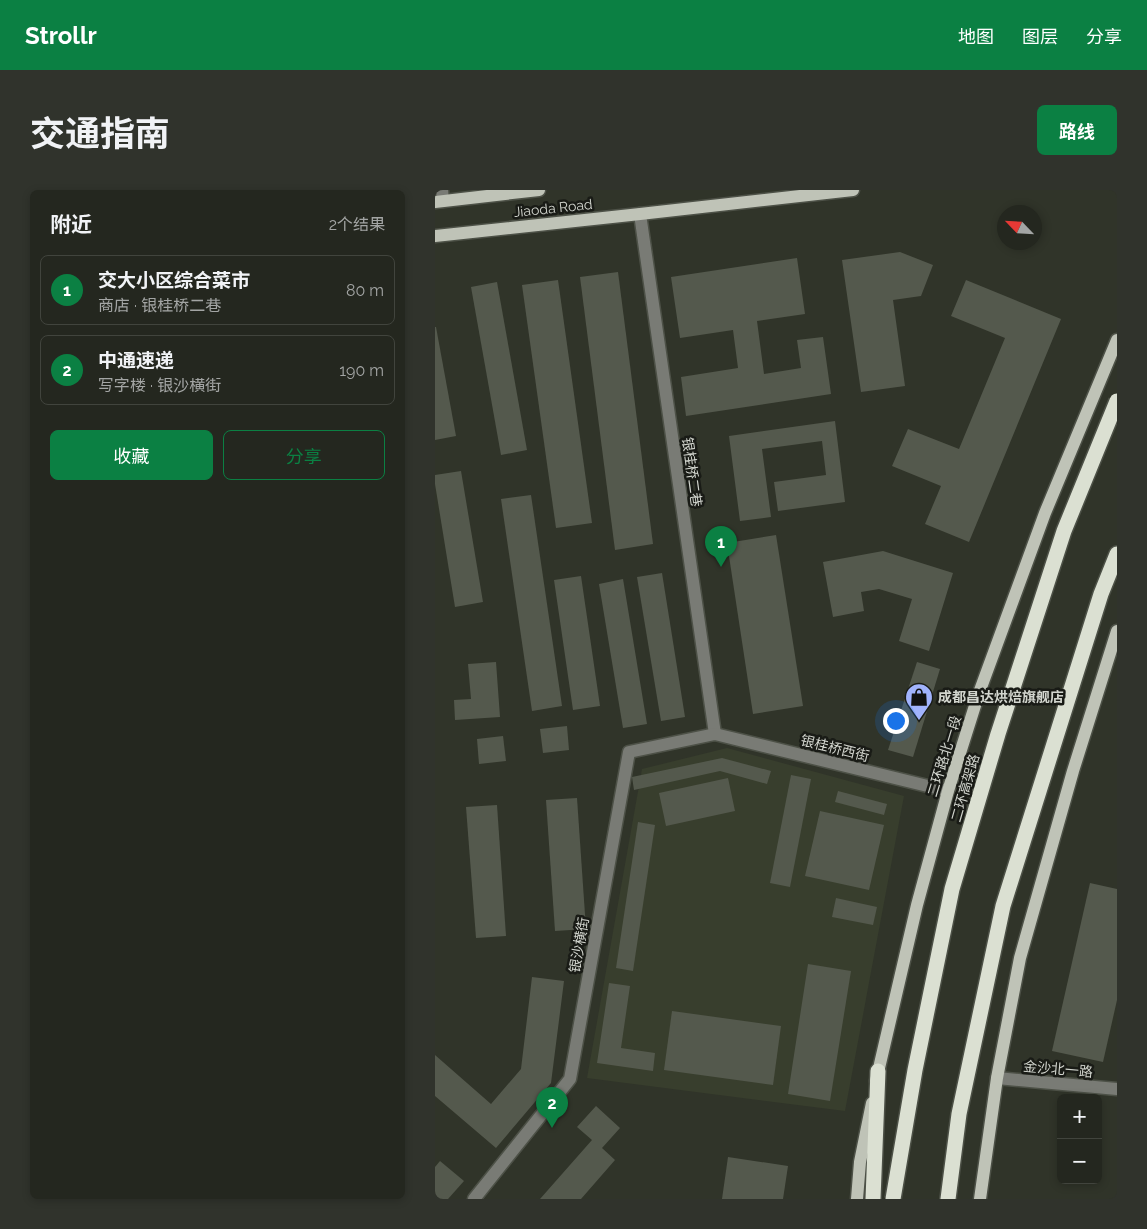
<!DOCTYPE html>
<html lang="zh">
<meta charset="utf-8">
<style>
:root{--surface:#24271f;--page:#30332c;--text:#f1f3f6;--muted:#a3a5a4;--line:#41443d;--accent:#0b8043}
body{margin:0;font-family:Raleway,"Noto Sans SC",sans-serif;background:var(--page);color:var(--text)}
.controls{position:absolute;right:15px;bottom:15px;display:grid;overflow:hidden;border-radius:8px;box-shadow:0 2px 8px #0003}
.controls button{width:45px;height:45px;display:grid;place-items:center;padding:0;border:0;border-bottom:1px solid var(--line);background:var(--surface);color:var(--text);font:25px sans-serif}
.compass{position:absolute;left:562px;top:15px;width:45px;height:45px;border-radius:50%;background:var(--surface);box-shadow:0 2px 8px #0003;rotate:295deg}
.you{position:absolute;left:460px;top:530px;width:18px;height:18px;margin:-12px;border:4px solid #fff;border-radius:50%;background:#1a73e8;box-shadow:0 0 0 8px #1a73e833}
.badge{display:grid;place-items:center;width:32px;height:32px;border-radius:50%;background:var(--accent);color:#fff;font-size:16px;font-weight:700}
.pin{position:absolute;translate:-50% -41px;filter:drop-shadow(0 1px 2px #0008)}
.pin::after{content:'';position:absolute;top:26px;width:18px;height:15px;background:inherit;clip-path:polygon(0 0,100% 0,50% 100%)}
.list{margin:0;padding:0;list-style:none}
h2{display:flex;justify-content:space-between;align-items:center;height:65px;margin:0;padding:0 20px;font-size:21px}
h2 small{font-size:16px;font-weight:400;color:var(--muted)}
.list li{display:grid;grid-template-columns:32px 1fr auto;gap:15px;align-items:center;box-sizing:border-box;height:70px;margin:0 10px 10px;padding:0 10px;border:1px solid var(--line);border-radius:8px}
.list b{display:block;font-size:19px;white-space:nowrap}
.list p{margin:0;font-size:16px;white-space:nowrap;color:var(--muted)}
.list em{font-size:16px;font-style:normal;color:var(--muted)}
.actions{display:flex;gap:10px;padding:15px 20px}
.actions a{flex:1;padding:11px 0;border:1px solid var(--accent);border-radius:8px;text-align:center;font-size:18px;color:var(--accent)}
.actions .main{background:var(--accent);color:#fff}
.map{position:relative;flex:none;width:682px;height:1009px;overflow:hidden;border-radius:8px}
header{display:flex;align-items:center;gap:30px;box-sizing:border-box;height:70px;padding:0 25px;background:var(--accent);color:#fff}
header strong{font-size:24px}
nav{display:flex;gap:28px;margin-inline-start:auto;font-size:18px}
.intro{display:flex;align-items:center;justify-content:space-between;box-sizing:border-box;height:120px;padding:0 30px}
h1{margin:0;font-size:35px}
.button{padding:12px 22px;border-radius:8px;background:var(--accent);color:#fff;font-size:18px;font-weight:700}
main{display:flex;gap:30px;padding:0 30px}
aside{flex:1;background:var(--surface);border-radius:8px;box-shadow:0 2px 8px #0003}
.map>svg:first-child{display:block}
</style>
<header>
<strong>Strollr</strong>
<nav><a>地图</a><a>图层</a><a>分享</a></nav>
</header>
<div class="intro"><h1>交通指南</h1><a class="button">路线</a></div>
<main>
<aside>
<h2>附近<small>2个结果</small></h2>
<ul class="list">
<li><span class="badge">1</span><div><b>交大小区综合菜市</b><p>商店 · 银桂桥二巷</p></div><em>80 m</em></li>
<li><span class="badge">2</span><div><b>中通速递</b><p>写字楼 · 银沙横街</p></div><em>190 m</em></li>
</ul>
<div class="actions"><a class="main">收藏</a><a>分享</a></div>
</aside>
<div class="map">
<svg width="682" height="1009" viewBox="0 0 682 1009">
<rect width="100%" height="100%" fill="#303429"/>
<polygon fill="#383e2d" points="292,558 469,606 410,921 152,888 207,579"/>
<g fill="#54594d">
<polygon points="465,62 498,75 486,106 458,110 470,196 426,202 407,70"/>
<polygon points="362,68 370,124 322,131 329,184 366,178 362,150 388,147 396,204 251,226 246,187 303,178 298,140 245,148 236,87"/>
<polygon points="183,82 218,354 180,360 145,87"/>
<polygon points="123,90 157,333 121,338 87,95"/>
<polygon points="531,90 626,129 534,352 490,334 506,296 457,276 473,239 524,259 570,148 516,126"/>
<polygon points="62,92 92,260 66,265 36,97"/>
<polygon points="0,137 1,137 21,246 0,250"/>
<polygon points="400,231 410,312 343,321 339,292 391,285 387,251 327,259 336,327 305,331 294,246"/>
<polygon points="26,281 48,412 20,417 0,294 0,285"/>
<polygon points="96,305 127,516 97,521 66,309"/>
<polygon points="341,345 368,516 318,524 292,353"/>
<polygon points="448,361 518,383 494,461 464,451 477,409 444,399 426,402 429,421 398,427 388,372"/>
<polygon points="227,383 250,527 226,531 202,387"/>
<polygon points="146,386 165,516 138,520 119,390"/>
<polygon points="188,389 212,534 188,538 164,394"/>
<polygon points="61,472 65,527 20,530 19,510 36,509 33,474"/>
<polygon points="482,472 505,479 478,567 453,560"/>
<polygon points="132,536 134,560 108,563 105,539"/>
<polygon points="68,546 71,571 44,574 42,549"/>
<polygon points="287,568 336,581 332,594 285,581 199,600 197,587"/>
<polygon points="356,585 376,589 355,697 335,693"/>
<polygon points="293,588 300,621 231,636 224,603"/>
<polygon points="403,601 452,614 449,625 400,612"/>
<polygon points="142,608 151,739 120,741 111,610"/>
<polygon points="62,615 71,746 41,748 31,617"/>
<polygon points="385,621 449,635 434,700 370,686"/>
<polygon points="203,632 220,635 198,781 181,778"/>
<polygon points="655,693 682,699 682,810 668,872 617,861"/>
<polygon points="401,708 442,717 438,735 397,727"/>
<polygon points="373,774 416,781 395,911 353,904"/>
<polygon points="97,787 129,791 116,893 61,958 0,906 0,865 56,914 86,879"/>
<polygon points="174,793 195,796 186,858 220,863 218,881 162,873"/>
<polygon points="237,821 346,836 338,895 229,880"/>
<polygon points="161,916 185,938 167,958 180,970 146,1009 105,1009 157,950 142,937"/>
<polygon points="293,967 353,976 348,1009 287,1009"/>
<polygon points="5,971 29,991 13,1009 0,1009 0,977"/>
</g>
<g fill="none" stroke-linecap="round" stroke-linejoin="round">
<g stroke="#4d5147" stroke-width="15">
<g id="minor">
<polyline points="7,0 8,11"/>
<polyline points="205,24 280,544"/>
<polyline points="562,888 682,899"/>
<polyline points="39,1009 135,889 194,562 280,544 513,601"/>
</g>
</g>
<g stroke="#4d5147" stroke-width="15">
<g id="major">
<polyline points="0,12 104,0"/>
<polyline points="0,46 205,24 418,0"/>
<polyline points="441,891 482,715 513,601 544,503 610,323 682,150"/>
<polyline points="422,1009 425,972 437,913"/>
<polyline points="545,1009 562,888 585,768 638,581 682,441"/>
</g>
</g>
<g stroke="#4d5147" stroke-width="18">
<g id="highway">
<polyline points="438,1009 443,881"/>
<polyline points="513,1009 524,924 568,716 666,404 682,364"/>
</g>
</g>
<use href="#minor" stroke="#797b75" stroke-width="12"/>
<use href="#major" stroke="#bfc3b7" stroke-width="12"/>
<use href="#highway" stroke="#dbe0d2" stroke-width="15"/>
<g stroke="#4d5147" stroke-width="18" stroke-linecap="butt">
<polyline id="highway-bridge" points="458,1009 480,880 517,699 563,544 629,341 682,211"/>
</g>
<use href="#highway-bridge" stroke="#dbe0d2" stroke-width="15"/>
</g>
<defs>
<g id="shop-pin" transform="scale(1.4375)"><path d="M0 17L-7.5 6A9.5 9.5 0 1 1 7.5 6Z" fill="#a1b3fd" stroke="#191b16"/><path d="M-5-2.5h2.3a2.7 3.5 0 0 1 5.4 0H5L5.5 6h-11ZM-1.5-2.5h3a1.5 2.3 0 0 0-3 0Z" fill="#111"/></g>
</defs>
<g fill-rule="evenodd">
<use href="#shop-pin" x="484" y="507"/>
</g>
<g text-anchor="middle" stroke-width="5" stroke-linejoin="round" paint-order="stroke">
<g font-size="14" fill="#d2d5ce" stroke="#191b16">
<text transform="translate(118 18) rotate(-6)" y="5">Jiaoda Road</text>
<text transform="translate(257 282) rotate(82)" y="5">银桂桥二巷</text>
<text transform="translate(400 558) rotate(14)" y="5">银桂桥西街</text>
<text transform="translate(509 566) rotate(-73)" y="5">二环路北一段</text>
<text transform="translate(530 598) rotate(-74)" y="5">二环高架路</text>
<text transform="translate(144 755) rotate(-80)" y="5">银沙横街</text>
<text transform="translate(623 879) rotate(5)" y="5">金沙北一路</text>
</g>
<g font-size="14" font-weight="bold" fill="#d2d5ce" stroke="#191b16" text-anchor="start">
<text x="503" y="512">成都昌达烘焙旗舰店</text>
</g>
</g>
</svg>
<div class="controls">
<button>+</button>
<button>−</button>
</div>
<svg class="compass" viewBox="-18 -18 36 36"><path d="M0-13l5 13h-10z" fill="#e53935"/><path d="M0 13l5-13h-10z" fill="#a3a5a4"/></svg>
<div class="you"></div>
<div class="pin badge" style="left:286px;top:377px">1</div>
<div class="pin badge" style="left:117px;top:938px">2</div>
</div>
</main>
